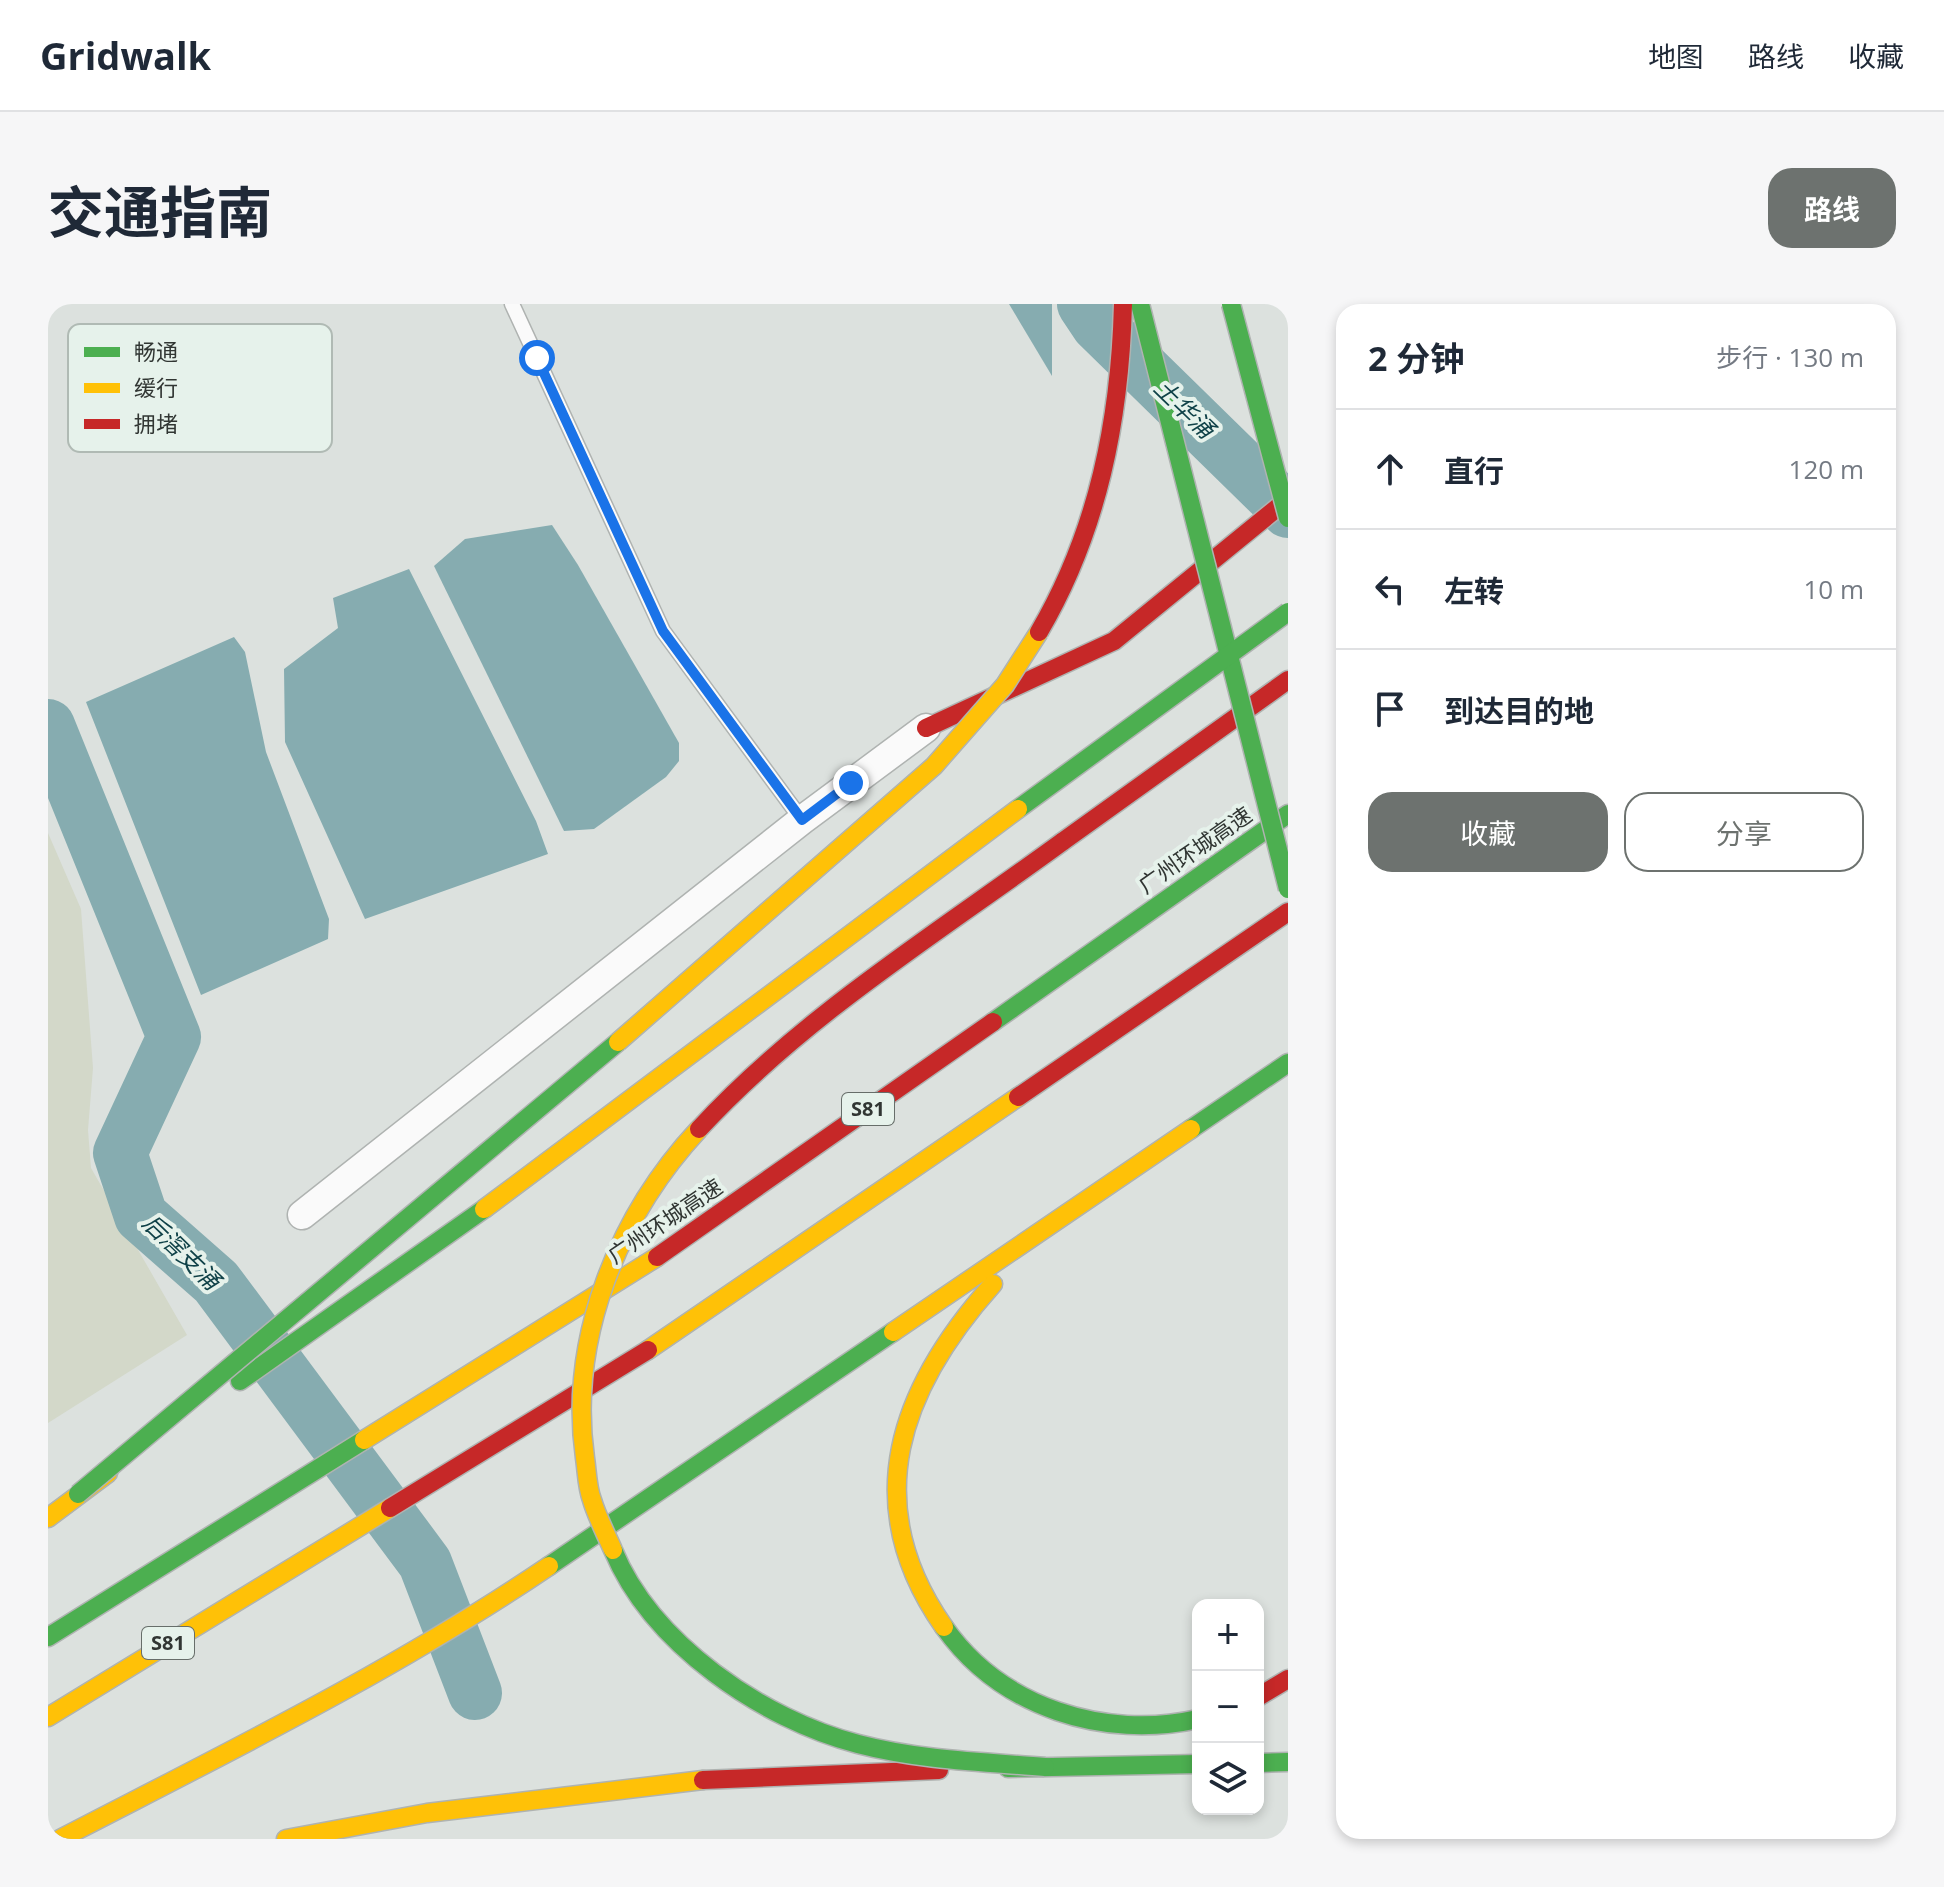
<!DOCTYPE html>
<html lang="zh">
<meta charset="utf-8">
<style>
:root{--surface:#fff;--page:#f6f6f7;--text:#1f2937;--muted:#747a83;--line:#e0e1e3;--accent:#6d726f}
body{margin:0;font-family:"Open Sans","Noto Sans SC",sans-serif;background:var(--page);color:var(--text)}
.controls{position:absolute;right:24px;bottom:24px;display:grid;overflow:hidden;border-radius:16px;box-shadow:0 4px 12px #0003}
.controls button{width:72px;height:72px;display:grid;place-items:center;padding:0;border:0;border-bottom:2px solid var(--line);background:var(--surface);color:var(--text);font:40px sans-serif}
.stop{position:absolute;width:24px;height:24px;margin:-18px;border:6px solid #1a73e8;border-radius:50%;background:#fff}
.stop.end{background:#1a73e8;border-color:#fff;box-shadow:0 2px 8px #0008}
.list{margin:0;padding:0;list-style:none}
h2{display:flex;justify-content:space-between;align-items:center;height:104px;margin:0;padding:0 32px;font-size:34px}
h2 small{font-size:26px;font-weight:400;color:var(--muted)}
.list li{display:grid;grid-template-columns:52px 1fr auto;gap:24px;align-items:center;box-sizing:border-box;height:120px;padding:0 32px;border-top:2px solid var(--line)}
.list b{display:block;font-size:30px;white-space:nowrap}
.list em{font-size:26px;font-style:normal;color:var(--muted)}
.actions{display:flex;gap:16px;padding:24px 32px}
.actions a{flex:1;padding:18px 0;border:2px solid var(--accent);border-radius:24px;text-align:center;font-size:28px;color:var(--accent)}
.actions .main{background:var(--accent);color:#fff}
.icon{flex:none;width:44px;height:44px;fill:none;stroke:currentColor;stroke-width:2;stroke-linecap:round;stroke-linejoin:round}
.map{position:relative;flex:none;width:1240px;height:1535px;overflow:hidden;border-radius:24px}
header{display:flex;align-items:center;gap:48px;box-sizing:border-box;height:112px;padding:0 40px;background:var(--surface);border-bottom:2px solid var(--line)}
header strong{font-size:38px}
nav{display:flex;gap:44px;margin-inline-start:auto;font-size:28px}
.intro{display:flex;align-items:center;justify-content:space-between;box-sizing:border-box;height:192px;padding:0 48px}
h1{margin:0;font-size:56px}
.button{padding:20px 36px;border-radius:24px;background:var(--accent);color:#fff;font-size:28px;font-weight:700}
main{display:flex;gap:48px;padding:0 48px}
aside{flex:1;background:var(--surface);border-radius:24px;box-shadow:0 4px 12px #0003}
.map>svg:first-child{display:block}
</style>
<header>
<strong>Gridwalk</strong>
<nav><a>地图</a><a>路线</a><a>收藏</a></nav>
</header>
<div class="intro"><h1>交通指南</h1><a class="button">路线</a></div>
<main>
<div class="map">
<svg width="1240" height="1535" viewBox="0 0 1240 1535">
<rect width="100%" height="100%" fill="#dce1de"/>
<polygon fill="#d3d8c9" points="0,529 33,605 45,764 40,826 43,864 139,1031 0,1119"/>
<g fill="#86acb0">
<polygon points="961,0 1004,0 1004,72"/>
<polygon points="504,221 530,261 631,439 631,457 618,473 546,525 516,527 386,262 417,235"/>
<polygon points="361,265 488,517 500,550 317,615 237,438 236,365 290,324 285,294"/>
<polygon points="186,333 197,348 218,448 281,615 280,635 153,691 38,398"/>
</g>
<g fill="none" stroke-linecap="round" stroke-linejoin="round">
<g stroke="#86acb0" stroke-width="54">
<polyline points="1036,0 1050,21 1240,207"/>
<polyline points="0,422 126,733 72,849 93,912 168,978 377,1259 427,1389"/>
</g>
<g stroke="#afb3b1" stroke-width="17">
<polyline id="lane" points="464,0 615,327 754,516"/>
</g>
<g stroke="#afb3b1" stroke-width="31">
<polyline id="street" points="254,911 754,516 878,424"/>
</g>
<g stroke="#afb3b1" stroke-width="21">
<g id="fast">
<polyline points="945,718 1240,510"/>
<polyline points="1143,825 1240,759"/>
<polyline points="192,1077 436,905"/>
<polyline points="501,1262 845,1028"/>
<path d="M896,1323C953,1404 1057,1436 1150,1415"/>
<polyline points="0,1333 316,1136"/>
<polyline points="1210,1459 1240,1458"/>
<polyline points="960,1464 1150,1460"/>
</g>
</g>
<g stroke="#afb3b1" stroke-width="21">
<g id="slow">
<polyline points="845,1028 1143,825"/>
<polyline points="600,1046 970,793"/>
<polyline points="316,1136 609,953"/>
<polyline points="0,1214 60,1169"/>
<path d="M896,1323C809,1199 852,1084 945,980"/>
<polyline points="0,1413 342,1204"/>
<path d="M12,1535C178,1449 346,1367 501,1262"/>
<polyline points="238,1535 379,1509 655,1476"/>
</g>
</g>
<g stroke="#afb3b1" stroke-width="21">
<g id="jam">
<polyline points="878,424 1066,337 1240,195"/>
<polyline points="1014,538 1240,376"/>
<polyline points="970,793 1240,608"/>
<polyline points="609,953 945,718"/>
<polyline points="342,1204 600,1046"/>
<polyline points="1210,1393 1240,1375"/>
<polyline points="655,1476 891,1466"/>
</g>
</g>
<use href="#lane" stroke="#fafafa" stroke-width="14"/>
<use href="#street" stroke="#fafafa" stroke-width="28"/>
<use href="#fast" stroke="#4caf50" stroke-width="18"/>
<use href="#slow" stroke="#ffc107" stroke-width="18"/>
<use href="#jam" stroke="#c62828" stroke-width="18"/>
<g stroke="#afb3b1" stroke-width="21" stroke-linecap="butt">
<g id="fast-bridge">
<polyline points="1092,0 1240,585"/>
<polyline points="1183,0 1240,214"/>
<polyline points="970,505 1240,308"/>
<polyline points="30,1190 570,738"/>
<path d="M565,1246C604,1340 714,1415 810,1440C871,1456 935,1458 997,1463"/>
</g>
</g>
<g stroke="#afb3b1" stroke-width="21" stroke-linecap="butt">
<g id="slow-bridge">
<polyline points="570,738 886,462 957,381 991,328"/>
<polyline points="436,905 970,505"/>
<path d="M565,1246C558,1230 549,1213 544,1196C539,1183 539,1167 537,1154C520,1035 570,912 651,825"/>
</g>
</g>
<g stroke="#afb3b1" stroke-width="21" stroke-linecap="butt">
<g id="jam-bridge">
<path d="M991,328C1050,227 1072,116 1075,0"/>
<path d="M651,825C755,712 891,628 1014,538"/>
</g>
</g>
<use href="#fast-bridge" stroke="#4caf50" stroke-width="18"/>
<use href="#slow-bridge" stroke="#ffc107" stroke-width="18"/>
<use href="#jam-bridge" stroke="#c62828" stroke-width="18"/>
</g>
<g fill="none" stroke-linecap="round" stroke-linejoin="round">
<polyline stroke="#1a73e8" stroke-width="10" points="489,54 615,327 754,516 803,479"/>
</g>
<g text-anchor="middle" stroke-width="8" stroke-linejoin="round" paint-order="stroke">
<g fill="#e6f2eb" stroke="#676e6a" stroke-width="2">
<rect x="794" y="789" width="52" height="32" rx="6"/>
<rect x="94" y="1323" width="52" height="32" rx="6"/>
</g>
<g font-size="20" font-weight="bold" fill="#313633">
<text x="820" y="812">S81</text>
<text x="120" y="1346">S81</text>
</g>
<g font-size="22" fill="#313633" stroke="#e6f2eb">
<text transform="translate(1147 546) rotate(-35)" y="8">广州环城高速</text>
<text transform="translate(617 917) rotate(-34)" y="8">广州环城高速</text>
</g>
<g font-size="24" font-style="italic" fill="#104248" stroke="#e6f2eb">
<text transform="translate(1136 105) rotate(44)" y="8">土华涌</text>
<text transform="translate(133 948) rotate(44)" y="8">后滘支涌</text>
</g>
</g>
<rect x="20" y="20" width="264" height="128" rx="12" fill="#e6f2eb" stroke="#b0bab4" stroke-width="2"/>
<rect x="36" y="43" width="36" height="10" fill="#4caf50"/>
<rect x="36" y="79" width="36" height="10" fill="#ffc107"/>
<rect x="36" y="115" width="36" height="10" fill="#c62828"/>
<g font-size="22" fill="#313633">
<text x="86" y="56">畅通</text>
<text x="86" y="92">缓行</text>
<text x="86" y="128">拥堵</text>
</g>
</svg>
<div class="controls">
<button>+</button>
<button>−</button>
<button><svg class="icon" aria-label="layers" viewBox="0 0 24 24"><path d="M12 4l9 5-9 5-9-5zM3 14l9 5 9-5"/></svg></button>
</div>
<div class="stop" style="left:489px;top:54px"></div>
<div class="stop end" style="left:803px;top:479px"></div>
</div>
<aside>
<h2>2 分钟<small>步行 · 130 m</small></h2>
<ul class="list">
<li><svg class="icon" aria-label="ahead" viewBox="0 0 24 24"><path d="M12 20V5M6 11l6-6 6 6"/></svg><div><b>直行</b></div><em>120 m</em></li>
<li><svg class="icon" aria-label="left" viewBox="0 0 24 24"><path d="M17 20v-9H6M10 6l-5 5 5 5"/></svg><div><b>左转</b></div><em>10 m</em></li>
<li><svg class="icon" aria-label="arrive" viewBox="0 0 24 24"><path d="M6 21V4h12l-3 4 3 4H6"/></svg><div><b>到达目的地</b></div></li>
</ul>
<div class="actions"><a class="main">收藏</a><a>分享</a></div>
</aside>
</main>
